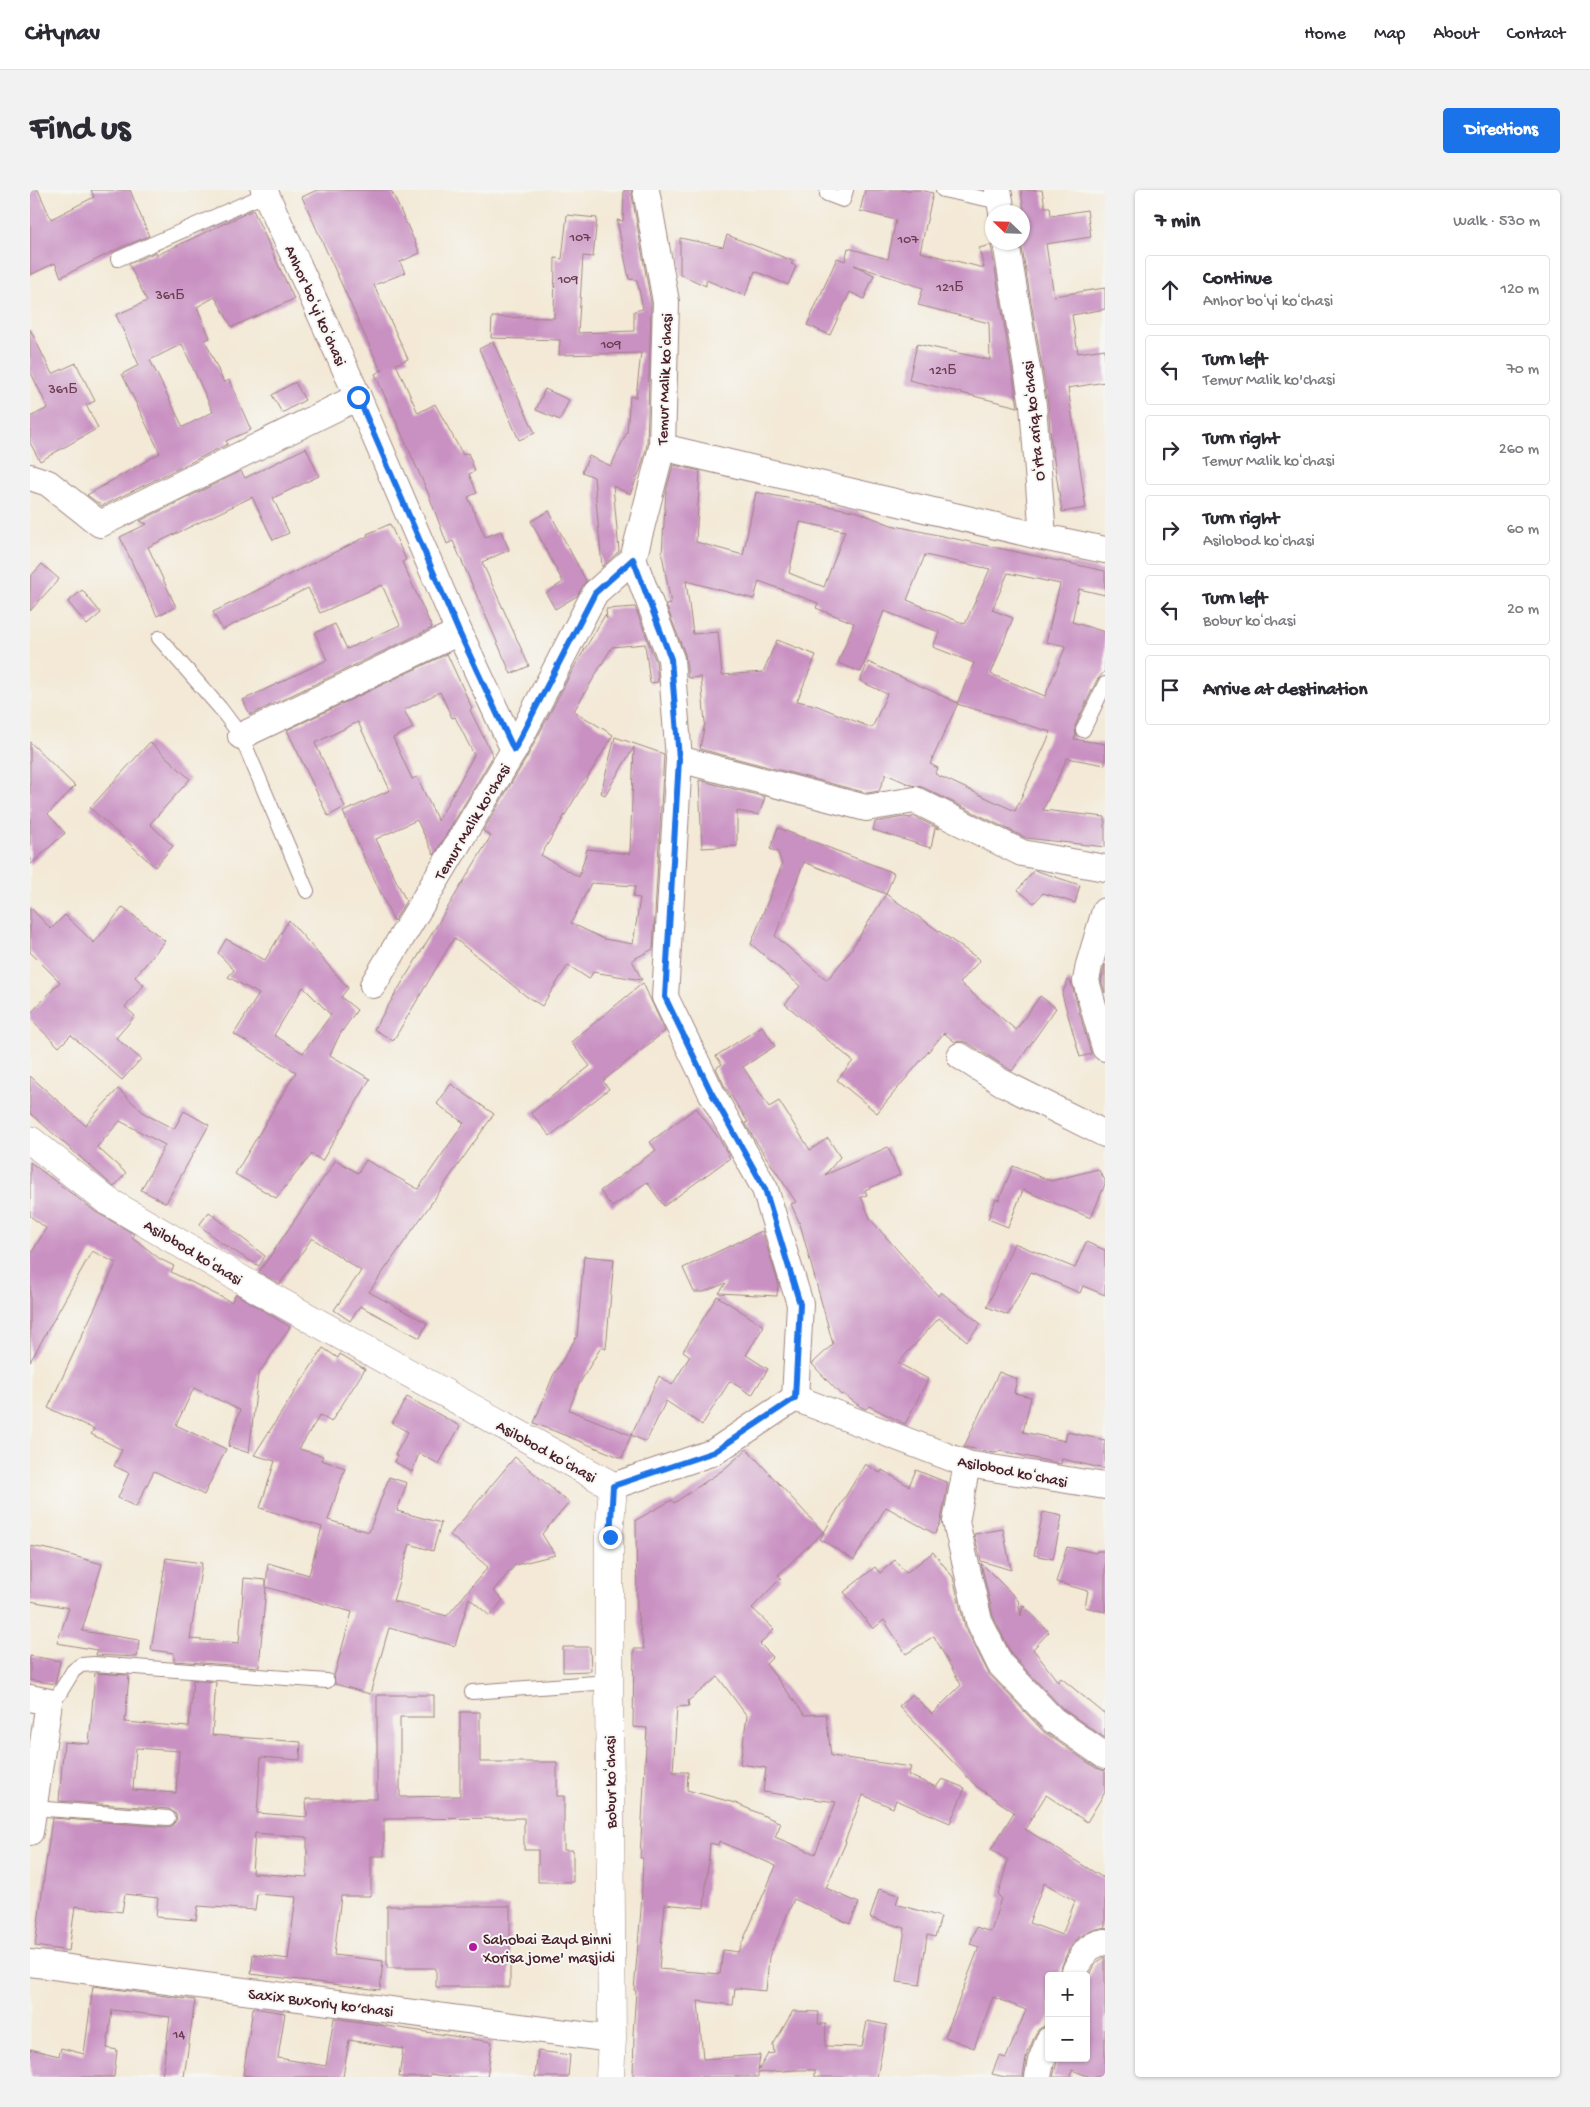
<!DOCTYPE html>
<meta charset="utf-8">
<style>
:root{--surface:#fff;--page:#f2f2f3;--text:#2b2b33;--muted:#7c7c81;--line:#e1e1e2;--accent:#1a73e8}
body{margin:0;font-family:"Gochi Hand",sans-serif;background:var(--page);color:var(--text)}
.controls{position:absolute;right:15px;bottom:15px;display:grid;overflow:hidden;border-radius:5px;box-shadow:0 1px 4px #0004}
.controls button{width:45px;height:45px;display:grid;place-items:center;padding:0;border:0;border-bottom:1px solid var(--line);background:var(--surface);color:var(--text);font:25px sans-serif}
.compass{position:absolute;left:955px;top:15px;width:45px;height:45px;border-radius:50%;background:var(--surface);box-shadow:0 1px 4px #0004;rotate:293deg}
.stop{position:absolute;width:15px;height:15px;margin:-11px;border:4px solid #1a73e8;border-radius:50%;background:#fff}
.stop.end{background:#1a73e8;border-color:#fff;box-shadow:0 1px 5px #0008}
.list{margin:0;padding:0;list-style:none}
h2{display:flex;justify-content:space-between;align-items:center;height:65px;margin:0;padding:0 20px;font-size:21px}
h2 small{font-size:16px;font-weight:400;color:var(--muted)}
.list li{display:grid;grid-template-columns:32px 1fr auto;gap:15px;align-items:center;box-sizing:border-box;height:70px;margin:0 10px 10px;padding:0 10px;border:1px solid var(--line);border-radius:5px}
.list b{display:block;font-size:19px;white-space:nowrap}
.list p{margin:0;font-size:16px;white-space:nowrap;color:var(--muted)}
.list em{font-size:16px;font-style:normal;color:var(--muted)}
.icon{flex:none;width:28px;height:28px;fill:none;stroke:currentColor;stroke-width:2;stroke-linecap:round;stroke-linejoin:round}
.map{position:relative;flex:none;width:1075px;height:1887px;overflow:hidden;border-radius:5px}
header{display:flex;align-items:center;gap:30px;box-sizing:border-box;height:70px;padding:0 25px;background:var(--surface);border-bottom:1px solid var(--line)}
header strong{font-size:24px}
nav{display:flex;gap:28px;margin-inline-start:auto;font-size:18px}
.intro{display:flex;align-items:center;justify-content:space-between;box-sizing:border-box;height:120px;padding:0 30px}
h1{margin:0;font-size:35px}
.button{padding:12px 22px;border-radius:5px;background:var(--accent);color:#fff;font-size:18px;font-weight:700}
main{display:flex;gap:30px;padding:0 30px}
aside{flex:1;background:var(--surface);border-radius:5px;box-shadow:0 1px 4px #0004}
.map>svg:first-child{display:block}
</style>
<header>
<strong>Citynav</strong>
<nav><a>Home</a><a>Map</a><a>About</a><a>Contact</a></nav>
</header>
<div class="intro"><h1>Find us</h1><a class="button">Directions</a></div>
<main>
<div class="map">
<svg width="1075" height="1887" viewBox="0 0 1075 1887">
<rect width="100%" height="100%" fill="#f6f6f2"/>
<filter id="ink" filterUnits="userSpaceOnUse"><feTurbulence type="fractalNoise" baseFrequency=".02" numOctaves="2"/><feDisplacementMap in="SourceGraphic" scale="10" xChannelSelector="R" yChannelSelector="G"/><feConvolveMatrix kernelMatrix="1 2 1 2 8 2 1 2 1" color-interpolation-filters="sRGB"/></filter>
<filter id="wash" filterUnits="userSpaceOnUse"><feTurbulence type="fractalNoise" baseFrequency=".0096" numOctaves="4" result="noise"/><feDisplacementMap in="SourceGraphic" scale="20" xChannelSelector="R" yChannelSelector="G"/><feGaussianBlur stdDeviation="1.12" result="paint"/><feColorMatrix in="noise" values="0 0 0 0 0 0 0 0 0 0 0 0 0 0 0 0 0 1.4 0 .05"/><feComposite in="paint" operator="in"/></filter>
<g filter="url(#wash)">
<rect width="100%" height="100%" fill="#f3e9d6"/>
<g id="blocks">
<g fill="#c991c2" fill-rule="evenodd">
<polygon points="0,0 8,0 21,29 64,7 61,0 100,0 119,46 92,57 31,87 25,73 0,85"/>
<polygon points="287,0 361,0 390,63 370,72 375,83 344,95 378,169 366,174 388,223 405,214 433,265 438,263 445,281 439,284 447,303 438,307 455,347 471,341 479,360 452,372 499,476 481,484 423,351 417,354 398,303 345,184 354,179 351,181 272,7"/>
<polygon points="594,0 601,0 621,113 617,255 611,278 600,304 583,296 589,361 572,377 564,287 552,282 559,266 581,276 597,242 600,206 606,207 611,163 529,165 530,150 461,148 462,127 524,128 525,68 532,69 537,25 567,28 563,67 553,66 548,143 604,141 604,121 613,119 607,90 599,89 587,30 593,31"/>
<polygon points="835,0 890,0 903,3 890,62 954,78 949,58 961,55 988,217 879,190 887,154 960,170 959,133 888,115 893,98 824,75 844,85 834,109 820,102 800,145 777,135 807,68 815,71 818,58 858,69 866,30 830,21"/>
<polygon points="991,0 1012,0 1015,17 1020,17 1021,26 1057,20 1061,47 1016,54 1024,106 1075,98 1075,119 1042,125 1048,163 1075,159 1075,192 1038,198 1056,318 1032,322 1021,251 1018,213 991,52 992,22 987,22 994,21"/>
<path d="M223,20L264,109L202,137L185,107L167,117L180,148L175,150L194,193L199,190L221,240L196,251L198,254L72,316L57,305L130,263L92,184L109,175L86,125L117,111L99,74L126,62L127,65ZM152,154L183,222L153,237L120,170Z"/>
<polygon points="697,45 763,71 761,74 766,76 758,95 725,81 715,106 676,90 676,96 650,84 650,48 693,57"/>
<polygon points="0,139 22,184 46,173 65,211 56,215 68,238 10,271 0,253 0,227 18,218 0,181"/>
<polygon points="463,152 505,243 489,250 449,159"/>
<polygon points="265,192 275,210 252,223 242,205"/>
<polygon points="515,199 539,210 530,230 506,220"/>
<polygon points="276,258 289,286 243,308 259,343 243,350 222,307 118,357 146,417 127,426 90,347 117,334 110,331 211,281 215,288"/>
<path d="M643,275L670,281L666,352L713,365L726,302L828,322L861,335L1075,381V405L1049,399L1042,432L1075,442V481L1067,490L1045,536L1046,545L1044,549L1075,554V575L1037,568L1013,620L1075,627V657L996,648L892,597L881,595L856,584L849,601L837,603L670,559L675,533L671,487L658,488L655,464L636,415L641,414L632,364L636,301ZM770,332L815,341L794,397L759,383ZM895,365L960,379L935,434L877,410ZM978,383L1030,394L1016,452L1036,456L1015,506L961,484L983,428L962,420ZM656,391L724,409L729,391L788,413L786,418L824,433L808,473L831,482L854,421L909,442L903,457L944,473L927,514L1021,542L985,621L905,584L908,578L900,574L928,513L838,472L830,491L857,504L842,538L785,515L767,511L786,465L747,450L733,482L692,485L688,442L663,444Z"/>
<polygon points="519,321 556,391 547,406 525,419 516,403 533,392 501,331"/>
<polygon points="360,334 376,370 372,372 402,438 220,525 213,510 297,470 285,443 305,434 317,459 370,435 352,395 290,423 278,398 192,440 183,422 338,346 337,344"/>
<polygon points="12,374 29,389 0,421 0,387"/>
<polygon points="52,400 71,423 57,435 38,412"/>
<path d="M605,417L626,472L628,492L620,493L615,454L582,457L544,521L583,545L511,665L549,687L557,659L600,664L604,557L575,605L571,603L585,547L634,564L623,759L602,770L612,790L563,782L559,789L538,775L512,816L496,806L424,748L363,851L344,839L461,646L453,641L497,567L543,479L575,425L577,429L576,419ZM561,693L605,696L603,707L610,708L603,754L574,749L541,733Z"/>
<path d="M417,464L442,518L440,520L463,566L404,665L387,630L346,649L376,711L364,731L313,622L360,600L328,532L285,553L315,617L298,626L257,540ZM410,502L422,528L425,527L444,565L408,631L387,587L382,589L363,548L383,538L374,520Z"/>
<polygon points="0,552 45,596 18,624 35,643 0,675"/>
<polygon points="120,552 160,589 120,634 143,656 125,677 60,618"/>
<polygon points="669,590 735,607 729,625 707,621 707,656 672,658"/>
<polygon points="883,626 910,639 905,638 901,658 843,640 845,632 874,627 881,628"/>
<path d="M748,638L864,683L856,704L950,770L930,793L986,840L1010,806L1026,818L982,881L938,853L931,851L925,852L914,843L847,923L807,890L823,871L755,814L770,796L721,754L752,675L748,662L740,659ZM774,672L856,704L819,763L797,790L745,746Z"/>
<polygon points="1004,680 1050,695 1045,713 1013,703 1004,713 988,700"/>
<polygon points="0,717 21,739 35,725 64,753 93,717 135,751 105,787 114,795 95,817 105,826 86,848 111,869 92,890 41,845 29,857 0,829 0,824 30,792 0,762"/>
<path d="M259,730L318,798L311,807L327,820L310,844L300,865L340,889L292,971L282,964L246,1008L205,984L266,882L204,844L229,804L198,787L204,780L188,763L196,749L235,770ZM273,797L301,825L273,863L244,845Z"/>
<polygon points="1075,774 1075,803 1071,790"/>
<polygon points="1038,790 1041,792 1061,864 1050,867 1032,804"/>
<polygon points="613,793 635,841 573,891 579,899 520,946 501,923 560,876 541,852"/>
<polygon points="732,836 745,856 713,877 739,917 749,911 780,960 798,948 810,967 795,985 858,957 870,985 835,1000 837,1005 831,1007 841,1030 908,1106 911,1102 951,1134 937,1151 909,1128 868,1173 898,1189 875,1234 839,1216 836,1219 831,1217 813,1204 811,1205 782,1174 803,1154 770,1034 761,1014 766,1012 725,950 715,933 718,932 694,895 686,878 692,874 686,866"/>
<polygon points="0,886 55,935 88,899 115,924 144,939 154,921 179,935 136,1013 111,1000 135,955 90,931 67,957 96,983 84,997 0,923"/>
<polygon points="421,894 464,924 339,1102 397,1133 390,1148 330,1116 320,1131 304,1120 331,1081 282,1048 250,1094 229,1082 306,970 328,983 336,970 388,999 434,933 407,914"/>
<polygon points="666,918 690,950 700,968 634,1016 617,992 582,1017 570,1001 626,960 620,952"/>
<polygon points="0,972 66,1022 104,1044 102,1047 130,1069 144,1076 141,1082 201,1112 206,1104 260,1137 228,1185 219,1263 198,1256 210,1220 164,1198 146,1235 196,1259 174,1305 124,1281 106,1317 88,1308 99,1283 84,1276 92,1260 61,1244 64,1239 18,1218 86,1073 62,1061 0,1172 0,1066 16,1038 0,1026"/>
<polygon points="983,976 1021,991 1068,979 1075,990 1075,994 1061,1028 993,1000 978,1037 958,1029 966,1009 969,1010"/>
<polygon points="179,1022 235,1066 229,1076 191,1053 169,1035"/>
<polygon points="732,1041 748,1092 747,1106 689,1103 696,1093 674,1102 664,1102 653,1078"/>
<polygon points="1056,1052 1075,1060 1075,1105 1053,1096 1050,1103 1001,1082 978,1125 957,1117 984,1053 1045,1078"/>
<polygon points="554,1066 584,1069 576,1159 571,1157 548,1196 539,1220 601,1245 592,1268 504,1233 523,1186 547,1146"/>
<polygon points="687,1106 734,1136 716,1165 738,1179 722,1205 700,1191 672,1235 636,1211 616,1252 601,1245 629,1186 642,1195 660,1166 653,1161"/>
<polygon points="293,1158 308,1168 310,1164 335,1179 301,1232 290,1225 269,1259 293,1266 291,1270 315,1278 298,1330 339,1342 359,1287 377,1293 367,1321 411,1333 403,1361 380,1354 363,1411 417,1426 458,1377 420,1345 485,1267 539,1313 512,1344 525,1365 485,1375 463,1401 473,1410 460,1426 439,1408 425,1456 359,1438 340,1504 305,1494 304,1486 322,1422 236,1397 229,1477 144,1471 144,1463 121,1460 136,1368 172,1373 160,1449 209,1453 214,1388 236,1390 236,1396 238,1373 279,1385 292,1337 230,1318 245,1271 224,1265"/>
<polygon points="969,1182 987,1189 984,1203 1001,1207 993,1242 1035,1251 1037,1242 1075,1250 1075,1279 1032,1269 1031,1274 971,1261 965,1263 934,1257"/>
<polygon points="377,1207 430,1236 409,1274 389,1263 382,1282 365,1272 367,1266 365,1265 378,1242 362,1233"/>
<path d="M717,1259L793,1342L748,1385L751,1388L722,1418L744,1439L730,1454L743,1467L736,1474L775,1525L796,1524L801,1566L881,1577L878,1585L906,1597L912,1589L935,1598L920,1633L866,1610L863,1618L833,1605L815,1651L816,1652L796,1698L829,1713L820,1734L764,1709L739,1767L736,1801L705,1798L703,1815L668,1811L673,1869L730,1865L728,1881L738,1864L744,1863L743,1855L763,1821L789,1822L788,1834H796L795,1856L832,1857L837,1831L857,1835L847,1887H785V1880H765L728,1883V1887H603L604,1845H603L606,1801L604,1800L611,1720L613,1668H610L617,1538L603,1537L604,1459H614L607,1421L606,1330L642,1310L644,1313L693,1280ZM688,1487L717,1526L710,1574L736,1578L733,1602L806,1612L785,1664L745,1647L751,1633L705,1613L657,1600L658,1582H643L647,1517L659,1516L658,1511ZM689,1651L746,1676L708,1762L693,1760L690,1784L629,1779L635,1714L674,1718L680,1653L688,1655Z"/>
<polygon points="835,1274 850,1283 852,1280 879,1296 886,1280 918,1293 911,1331 905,1344 856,1317 824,1370 790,1349"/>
<polygon points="1013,1322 1032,1326 1023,1369 1004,1365"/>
<polygon points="973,1339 981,1380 951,1371 944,1344"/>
<polygon points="0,1356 22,1360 72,1374 52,1441 109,1450 107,1467 66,1465 67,1460 27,1453 39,1418 0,1411"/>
<polygon points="1037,1357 1066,1363 1067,1361 1075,1361 1075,1422 1055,1417 1058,1401 1026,1392"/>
<path d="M903,1362L923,1387L935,1437L959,1484L1014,1542L1066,1578L1075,1581V1602L1057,1632L1016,1605L995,1639L1075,1689V1737L1063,1740L1049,1747L1038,1761L1028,1786H1019V1825L1015,1836L1009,1839L1005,1845L996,1868L993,1887H975L962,1884L969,1866L976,1868L996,1820L963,1807L944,1858L915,1847L949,1757L940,1754L946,1737L961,1742L971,1708L968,1705L978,1670L961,1660L984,1622L946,1596L869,1516L882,1504L902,1524L931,1495L904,1446L876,1464L854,1430L843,1439L814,1402L845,1377L850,1383L865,1370L876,1383ZM1014,1693L1045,1711L1032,1745L999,1733Z"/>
<polygon points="951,1373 988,1410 991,1426 993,1415 1019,1442 1003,1459 1028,1492 1031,1488 1075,1524 1075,1548 1033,1519 982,1465 963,1426"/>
<polygon points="533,1457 560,1457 561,1481 533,1482"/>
<polygon points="0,1466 30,1471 25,1494 0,1490"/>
<path d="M65,1483L99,1485L95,1532L159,1537L163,1490L186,1492L182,1545L271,1552L270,1570L231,1567L227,1623L277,1627L276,1609H347V1505H404V1527H370V1607L430,1606V1522H450V1572H527V1606H534V1660H543V1692H508V1660H494V1628L354,1629V1666H341V1706H311L304,1765L353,1771L350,1800L221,1784L223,1764L258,1769L266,1707L227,1704L225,1720L168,1716L166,1730L126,1727L128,1708L95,1704L92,1722L45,1716L39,1761L5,1756L22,1628L137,1637L142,1636L147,1629L146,1624L139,1619L29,1611L34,1552L59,1554ZM106,1558L149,1561L146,1603L103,1600ZM225,1643L277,1647V1687L222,1683Z"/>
<polygon points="849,1699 869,1705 866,1714 911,1727 905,1747 897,1745 890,1795 867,1792 875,1738 840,1728"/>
<polygon points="357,1716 480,1716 480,1797 406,1797 406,1778 357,1778"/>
<polygon points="1075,1767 1075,1887 1060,1887 1042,1880 1041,1887 1023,1887 1028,1868 1056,1868 1056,1793 1066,1773"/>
<polygon points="63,1796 165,1810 154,1887 132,1887 140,1827 82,1820 77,1858 87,1860 84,1887 0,1887 0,1859 29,1866 31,1858 54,1864"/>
<polygon points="223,1818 255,1823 248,1868 296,1876 304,1828 462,1852 457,1887 422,1887 400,1884 400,1887 369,1887 373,1859 319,1850 313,1887 226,1887 213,1885"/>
<polygon points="508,1861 540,1865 538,1887 505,1887"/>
</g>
</g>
</g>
<g filter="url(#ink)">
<use href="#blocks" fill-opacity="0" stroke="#9e8480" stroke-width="1"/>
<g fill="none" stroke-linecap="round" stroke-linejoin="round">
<g stroke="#9e8480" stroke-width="16">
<g id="lane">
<polyline points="913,0 970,12"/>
<polyline points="797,4 813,10 816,0"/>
<polyline points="88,69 241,2"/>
<polyline points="129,448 190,518 211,546 277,701"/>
<polyline points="1053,540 1075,494"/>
<polyline points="442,1502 579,1492"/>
<polyline points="19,1512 29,1504 43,1481 51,1475 64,1474 297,1491"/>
<polyline points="3,1618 138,1628"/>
</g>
</g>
<g stroke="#9e8480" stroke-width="28">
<g id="street">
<polyline points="234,0 328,207 429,442 484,560"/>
<polyline points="616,0 636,112 632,257 603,369 641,469 649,569 635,807 681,902 735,999 770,1114 765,1208"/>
<polyline points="968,0 972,22"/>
<polyline points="976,52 1003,215 1013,347 1075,360"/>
<polyline points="632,257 1013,347"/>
<polyline points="0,287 18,293 70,334 328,207"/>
<polyline points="211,546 429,442"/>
<polyline points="649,569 836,618 885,610 992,663 1075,678"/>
<polyline points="1075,721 1059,775 1056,791 1075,858"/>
<polyline points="343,795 484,560 565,403 603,369"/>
<polyline points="930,866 971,892 1075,944"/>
<polyline points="937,1274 926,1332 949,1431 970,1474 1023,1530 1075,1566"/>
<polyline points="583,1296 684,1262 765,1208 937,1274 1075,1296"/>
<polyline points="0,1508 19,1512 0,1642"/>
<polyline points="0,1773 582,1849"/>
<path d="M1043,1786C1050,1769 1056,1754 1075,1752"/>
<polyline points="1008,1887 1011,1871 1019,1850"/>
</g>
</g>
<g stroke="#9e8480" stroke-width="29">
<polyline id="secondary" points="0,950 76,1010 243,1108 583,1296 579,1347 579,1492 582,1849 580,1887"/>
</g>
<use href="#lane" stroke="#fff" stroke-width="14"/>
<use href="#street" stroke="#fff" stroke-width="26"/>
<use href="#secondary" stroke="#fff" stroke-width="28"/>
</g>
</g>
<g fill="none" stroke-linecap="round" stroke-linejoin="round" filter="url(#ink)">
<polyline stroke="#1a73e8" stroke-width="6" points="328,207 429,442 484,560 565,403 603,369 641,469 649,569 635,807 681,902 735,999 770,1114 765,1208 684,1262 583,1296 580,1347"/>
</g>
<circle fill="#b5179e" stroke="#f6f6f2" stroke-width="2" cx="443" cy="1757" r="5"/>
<g text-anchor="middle" stroke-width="4" stroke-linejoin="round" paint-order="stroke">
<g font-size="14" fill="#6a3c51">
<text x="550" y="51">107</text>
<text x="878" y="53">107</text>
<text x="538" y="93">109</text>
<text x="920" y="101">121Б</text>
<text x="140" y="109">361Б</text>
<text x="581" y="158">109</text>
<text x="913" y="184">121Б</text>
<text x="33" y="203">361Б</text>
<text x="149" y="1848">14</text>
</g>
<g font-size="16" fill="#4a1f2b" stroke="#f6f6f2">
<text transform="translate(287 115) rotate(66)" y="6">Anhor boʻyi koʻchasi</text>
<text transform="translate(633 189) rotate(-88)" y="6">Temur Malik koʻchasi</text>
<text transform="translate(1002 231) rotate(-96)" y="6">Oʻrta ariq koʻchasi</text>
<text transform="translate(441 631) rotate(-59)" y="6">Temur Malik ko'chasi</text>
<text transform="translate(164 1061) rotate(31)" y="6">Asilobod koʻchasi</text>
<text transform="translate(517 1260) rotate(29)" y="6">Asilobod koʻchasi</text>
<text transform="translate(983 1280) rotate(11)" y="6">Asilobod koʻchasi</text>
<text transform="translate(579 1592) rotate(-91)" y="6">Bobur koʻchasi</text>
<text transform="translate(291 1811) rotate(7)" y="6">Saxix Buxoriy ko‘chasi</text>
</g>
<g font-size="16" fill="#4a1f2b" stroke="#f6f6f2" text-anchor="start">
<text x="453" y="1754">Sahobai Zayd Binni<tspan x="453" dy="18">Xorisa jome' masjidi</tspan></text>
</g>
</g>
</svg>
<div class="controls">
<button>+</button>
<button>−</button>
</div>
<svg class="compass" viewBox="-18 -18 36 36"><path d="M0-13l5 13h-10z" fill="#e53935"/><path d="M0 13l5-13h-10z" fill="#7c7c81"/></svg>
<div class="stop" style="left:328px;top:207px"></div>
<div class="stop end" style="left:580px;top:1347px"></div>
</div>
<aside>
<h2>7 min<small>Walk · 530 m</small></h2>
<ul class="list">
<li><svg class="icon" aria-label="ahead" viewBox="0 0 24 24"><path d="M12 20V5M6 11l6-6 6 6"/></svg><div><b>Continue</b><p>Anhor boʻyi koʻchasi</p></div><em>120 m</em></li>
<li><svg class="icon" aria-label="left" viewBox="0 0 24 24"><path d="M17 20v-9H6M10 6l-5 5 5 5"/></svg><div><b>Turn left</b><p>Temur Malik ko'chasi</p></div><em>70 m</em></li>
<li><svg class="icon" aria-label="right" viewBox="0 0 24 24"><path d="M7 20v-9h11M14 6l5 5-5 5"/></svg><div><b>Turn right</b><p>Temur Malik koʻchasi</p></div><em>260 m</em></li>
<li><svg class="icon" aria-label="right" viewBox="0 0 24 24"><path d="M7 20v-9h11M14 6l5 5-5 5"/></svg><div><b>Turn right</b><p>Asilobod koʻchasi</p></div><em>60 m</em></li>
<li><svg class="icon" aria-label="left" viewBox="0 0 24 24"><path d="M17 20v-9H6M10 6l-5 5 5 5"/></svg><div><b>Turn left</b><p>Bobur koʻchasi</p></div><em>20 m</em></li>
<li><svg class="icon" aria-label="arrive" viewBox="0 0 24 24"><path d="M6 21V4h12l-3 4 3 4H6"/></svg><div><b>Arrive at destination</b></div></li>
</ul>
</aside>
</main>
